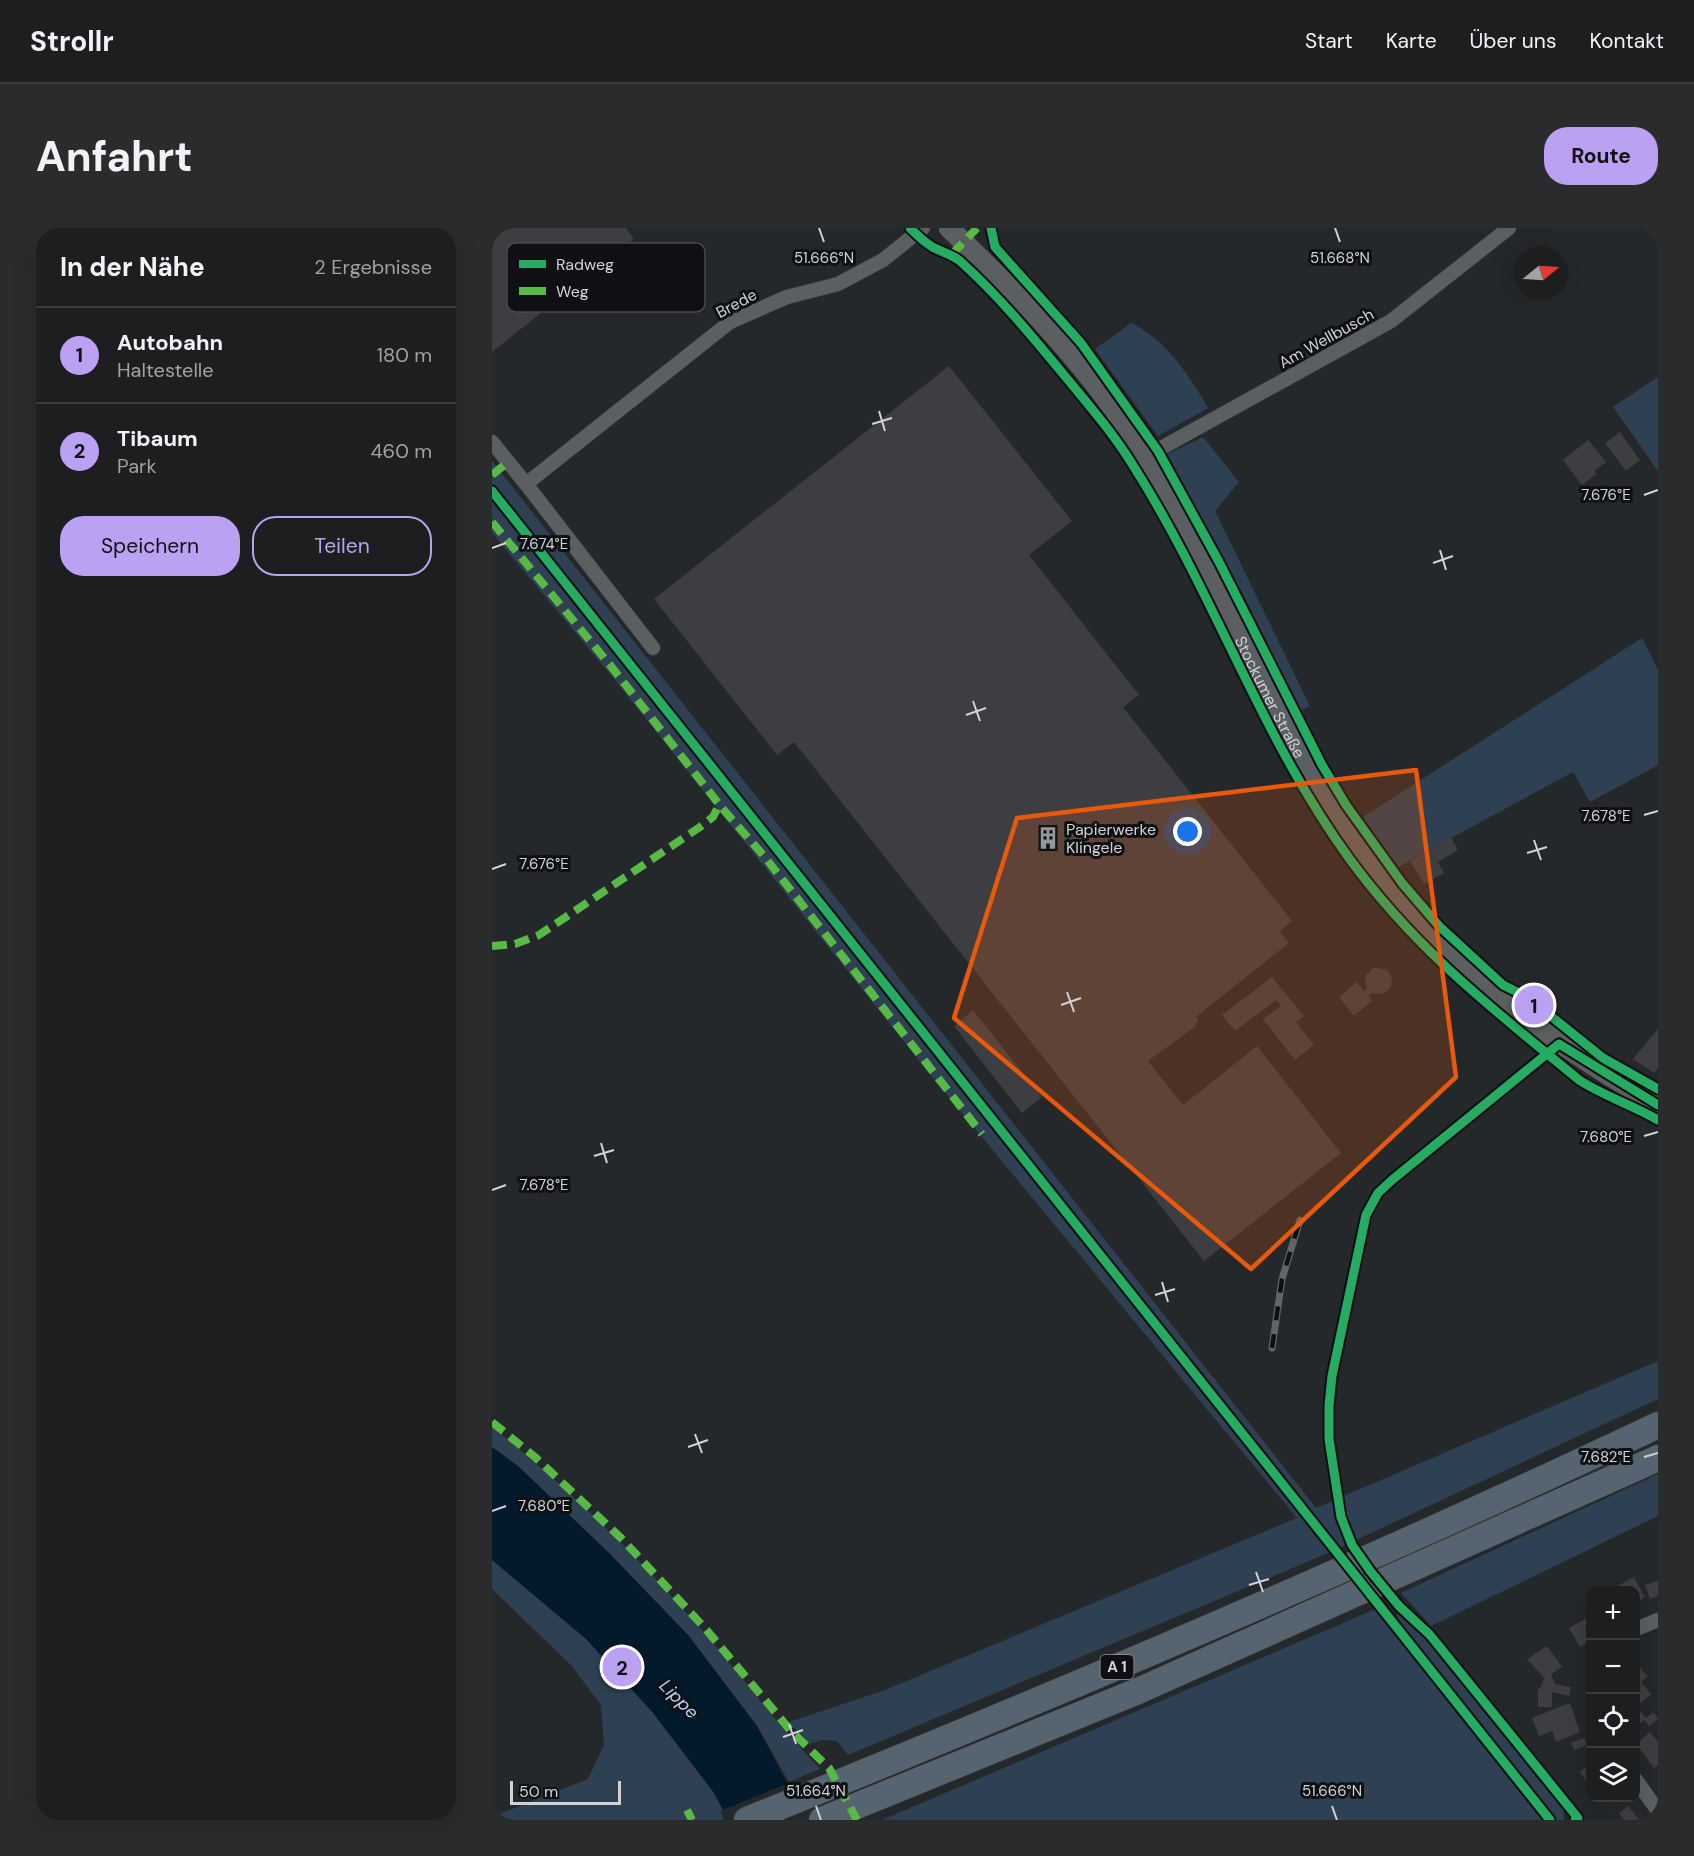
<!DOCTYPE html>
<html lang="de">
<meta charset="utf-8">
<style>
:root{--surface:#1c1e20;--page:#292b2d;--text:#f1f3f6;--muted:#a0a2a5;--line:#3a3c3e;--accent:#bca0f2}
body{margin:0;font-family:"DM Sans",sans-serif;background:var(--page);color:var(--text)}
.controls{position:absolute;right:18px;bottom:18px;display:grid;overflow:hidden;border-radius:12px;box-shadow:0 6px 24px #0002}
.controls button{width:54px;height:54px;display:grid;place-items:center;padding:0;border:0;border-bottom:2px solid var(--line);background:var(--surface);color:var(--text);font:30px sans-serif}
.compass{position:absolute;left:1022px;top:18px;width:54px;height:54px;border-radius:50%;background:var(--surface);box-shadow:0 6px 24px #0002;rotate:72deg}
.scale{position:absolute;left:18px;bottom:15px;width:111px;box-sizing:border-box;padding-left:6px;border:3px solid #d0d3d6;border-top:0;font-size:16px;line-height:21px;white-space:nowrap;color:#d0d3d6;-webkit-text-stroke:4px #0e1013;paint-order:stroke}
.you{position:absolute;left:696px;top:604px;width:21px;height:21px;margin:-15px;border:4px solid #fff;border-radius:50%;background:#1a73e8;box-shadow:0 0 0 9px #1a73e833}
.badge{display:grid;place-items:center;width:39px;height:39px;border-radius:50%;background:var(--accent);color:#111;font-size:20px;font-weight:700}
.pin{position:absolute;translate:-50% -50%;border:3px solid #fff;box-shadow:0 2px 6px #0006}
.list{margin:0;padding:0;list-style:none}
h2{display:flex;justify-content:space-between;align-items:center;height:78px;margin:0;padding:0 24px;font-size:26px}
h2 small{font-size:20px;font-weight:400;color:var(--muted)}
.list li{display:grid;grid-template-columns:39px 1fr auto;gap:18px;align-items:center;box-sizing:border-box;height:96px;padding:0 24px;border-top:2px solid var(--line)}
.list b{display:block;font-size:22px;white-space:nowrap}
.list p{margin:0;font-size:20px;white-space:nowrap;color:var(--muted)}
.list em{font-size:20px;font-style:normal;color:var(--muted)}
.actions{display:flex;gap:12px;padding:18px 24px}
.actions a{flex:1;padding:14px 0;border:2px solid var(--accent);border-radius:24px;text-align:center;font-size:21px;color:var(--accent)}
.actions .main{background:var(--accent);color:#111}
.icon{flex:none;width:33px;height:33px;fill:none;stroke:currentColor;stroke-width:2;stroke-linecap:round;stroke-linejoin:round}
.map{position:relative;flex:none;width:1166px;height:1592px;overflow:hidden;border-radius:24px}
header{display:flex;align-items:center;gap:36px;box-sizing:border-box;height:84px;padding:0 30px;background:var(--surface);border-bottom:2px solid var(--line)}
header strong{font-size:28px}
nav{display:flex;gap:33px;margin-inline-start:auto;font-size:21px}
.intro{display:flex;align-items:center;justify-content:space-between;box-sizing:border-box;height:144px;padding:0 36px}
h1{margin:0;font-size:42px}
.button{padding:15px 27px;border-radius:24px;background:var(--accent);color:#111;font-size:21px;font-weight:700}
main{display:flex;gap:36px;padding:0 36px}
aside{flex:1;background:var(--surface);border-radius:24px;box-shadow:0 6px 24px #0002}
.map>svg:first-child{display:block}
</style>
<header>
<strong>Strollr</strong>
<nav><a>Start</a><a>Karte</a><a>Über uns</a><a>Kontakt</a></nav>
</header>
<div class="intro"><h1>Anfahrt</h1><a class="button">Route</a></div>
<main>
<aside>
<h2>In der Nähe<small>2 Ergebnisse</small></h2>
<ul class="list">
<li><span class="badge">1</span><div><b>Autobahn</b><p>Haltestelle</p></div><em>180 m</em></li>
<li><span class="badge">2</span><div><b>Tibaum</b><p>Park</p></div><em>460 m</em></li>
</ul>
<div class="actions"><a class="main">Speichern</a><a>Teilen</a></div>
</aside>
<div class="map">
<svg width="1166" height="1592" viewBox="0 0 1166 1592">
<rect width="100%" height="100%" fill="#25282b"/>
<g fill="#2f4053">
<path d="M639,95C674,111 698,149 716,180L666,208L603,121Z"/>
<polygon points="1166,149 1166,243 1121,179"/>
<polygon points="711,209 747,254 723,283 818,478 808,483 675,226"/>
<polygon points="0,233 824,1280 1166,1133 1166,1171 834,1326 356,1527 345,1513 330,1512 317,1516 297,1494 393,1462 805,1290 442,851 122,451 0,305"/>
<polygon points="1150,410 1166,442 1166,537 1098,574 1081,544 904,640 871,589"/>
<path d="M0,1199C76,1259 146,1329 210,1402C249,1448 286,1497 328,1541L297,1554L265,1498L196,1407L118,1326L27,1239L0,1219Z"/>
<polygon points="1166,1246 1166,1288 939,1398 909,1365"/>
<polygon points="0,1271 272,1592 0,1592 0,1589 96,1551 112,1517 109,1477 79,1437 0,1361"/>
<polygon points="884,1381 1051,1592 390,1592"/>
<polygon points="905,1385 934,1411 1071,1578 1072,1592 1064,1592 906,1394"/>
</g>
<polygon fill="#05192d" points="0,1219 27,1239 118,1326 196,1407 265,1498 315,1592 236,1592 222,1565 161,1485 94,1411 0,1332"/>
<polygon fill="#25282b" points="300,1554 318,1592 232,1592 228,1583"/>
<g fill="#3c3e41">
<polygon points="0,0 134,0 142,11 0,124"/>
<polygon points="457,138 580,293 537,327 647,467 631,479 800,693 788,703 797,715 704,789 707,793 703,796 704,798 656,833 691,877 765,818 849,925 712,1033 302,514 285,527 162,371"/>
<polygon points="1128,204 1148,232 1134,243 1113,215"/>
<polygon points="1096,212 1114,234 1102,243 1105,246 1090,257 1071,232"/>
<polygon points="959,609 966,622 946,634 952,645 932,656 918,633"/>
<polygon points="882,739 895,742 900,749 899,759 891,766 880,765 876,767 880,773 862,788 847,769 865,754 872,763 875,760 873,748"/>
<polygon points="780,749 812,788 804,794 822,817 803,832 771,791 789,778 784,772 743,803 730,787"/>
<polygon points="481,782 550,869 530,885 462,798"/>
<polygon points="1166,800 1166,840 1162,845 1141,831 1161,807 1163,809 1162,806"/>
<polygon points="1142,1349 1153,1369 1144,1375 1144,1362 1118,1362"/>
<polygon points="1166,1353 1166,1368 1158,1371 1153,1357"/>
<polygon points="1095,1390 1098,1392 1098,1411 1088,1419 1077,1400"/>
<polygon points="1055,1418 1070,1439 1059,1446 1063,1456 1079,1459 1077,1468 1060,1464 1060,1479 1046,1479 1046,1461 1048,1461 1052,1450 1035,1431"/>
<polygon points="1144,1434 1156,1449 1149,1454 1159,1466 1144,1479"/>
<polygon points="1078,1475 1088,1504 1064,1514 1060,1503 1047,1508 1040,1490"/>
<polygon points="1149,1484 1154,1490 1162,1484 1166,1491 1157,1498 1152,1492 1144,1498 1144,1488"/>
<polygon points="1158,1504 1166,1514 1166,1537 1162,1540 1144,1516"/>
<polygon points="1092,1510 1095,1517 1082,1522 1079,1515"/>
<polygon points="1098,1536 1098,1558 1088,1544"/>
<polygon points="1136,1578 1145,1589 1149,1592 1132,1592 1127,1585"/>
</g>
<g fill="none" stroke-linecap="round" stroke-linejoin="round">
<g stroke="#414346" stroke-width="15">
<g id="minor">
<polyline points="0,214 34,256 238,94 295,69 346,56 391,32 431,0"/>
<polyline points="653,229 899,93 1017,0"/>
<polyline points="34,256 161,420"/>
<polyline points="1144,1401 1166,1392"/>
<polyline points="1144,1552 1166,1583"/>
</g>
</g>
<g stroke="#414346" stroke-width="21">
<g id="secondary">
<path id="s1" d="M457,0C530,70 603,144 655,232C739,373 793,533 898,662C973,753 1066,819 1166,877"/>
</g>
</g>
<g stroke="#414346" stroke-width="27">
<g id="motorway">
<path d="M255,1592C562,1468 867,1339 1166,1197"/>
<polyline points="330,1592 646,1463 1166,1230"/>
</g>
</g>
<use href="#minor" stroke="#5c5f61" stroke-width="14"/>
<use href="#secondary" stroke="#5c5f61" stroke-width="20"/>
<use href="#motorway" stroke="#56646f" stroke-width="26"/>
<g stroke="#626466" stroke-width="7">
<polyline id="rail" points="780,1120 790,1051 808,992"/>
</g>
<use href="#rail" stroke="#0e1013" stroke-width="4.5" stroke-dasharray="14" stroke-linecap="butt"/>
<g stroke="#58b947" stroke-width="8" stroke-dasharray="15 8" stroke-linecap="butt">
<polyline points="460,26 485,0"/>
<polyline points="0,247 16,234"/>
<polyline points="0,294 118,437 230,580 272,628 490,906"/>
<polyline points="0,718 23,716 47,707 208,599 221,589 227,577"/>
<polyline points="0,1194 43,1229 129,1310 212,1399 299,1503 337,1540 365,1592"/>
<polyline points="195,1582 200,1592"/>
</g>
<g stroke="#0e1013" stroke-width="13">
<g id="cycleway">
<path d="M418,0C424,6 431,13 439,18C448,24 458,25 468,33C506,67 539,107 572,147C596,176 622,206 642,239C722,365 769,509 857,630C924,722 1001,781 1087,852C1112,868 1140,877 1166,892"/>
<polyline points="499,0 503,19 589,115 666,223 727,334 830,537 854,577 910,655 947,698 1011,757 1035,769 1111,830 1166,861"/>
<polyline points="0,263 1058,1592"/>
<polyline points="1083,1592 1086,1590 938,1407 907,1378 879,1344 860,1317 849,1289 837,1211 837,1177 840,1148 874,987 886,965 900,952 1067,816 1166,877"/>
</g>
</g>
<use href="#cycleway" stroke="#26ab63" stroke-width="9"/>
</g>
<path fill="#e8590c" fill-opacity="0.2" stroke="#e8590c" stroke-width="4.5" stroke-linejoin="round" d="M924,542L964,849L759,1041L462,790L525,590Z"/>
<path fill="none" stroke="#d0d3d6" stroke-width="2" d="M327,0L332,14M843,0L848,14M387,183L393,203M380,196L400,190M1152,267L1166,262M0,320L14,315M948,322L954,342M941,335L961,328M481,473L488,493M474,487L494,480M1152,587L1166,583M1042,612L1049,632M1035,625L1055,619M0,641L14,636M575,764L582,784M569,777L589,770M1152,908L1166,904M109,915L115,935M102,928L122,922M0,962L14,957M670,1054L676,1074M663,1067L683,1061M203,1206L210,1225M196,1219L216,1212M1152,1229L1166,1225M0,1283L14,1278M764,1344L771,1364M757,1357L777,1351M297,1496L304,1516M291,1509L311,1502M324,1578L329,1592M840,1578L845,1592"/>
<defs>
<g id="building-bare" transform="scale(1.8)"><path d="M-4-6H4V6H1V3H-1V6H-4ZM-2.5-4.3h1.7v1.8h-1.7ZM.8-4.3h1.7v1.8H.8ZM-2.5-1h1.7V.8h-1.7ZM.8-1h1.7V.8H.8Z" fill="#94979a" stroke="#0e1013" stroke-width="2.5" paint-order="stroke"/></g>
</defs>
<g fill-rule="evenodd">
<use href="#building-bare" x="556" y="610"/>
</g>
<g text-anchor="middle" stroke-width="6" stroke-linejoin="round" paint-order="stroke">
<rect fill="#0e1013" stroke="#96989c" stroke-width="1.5" x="608.5" y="1427" width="33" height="24" rx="4.5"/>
<g font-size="15" font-weight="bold" fill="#d0d3d6">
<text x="625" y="1444">A 1</text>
</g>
<g font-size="16" fill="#d0d3d6" stroke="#0e1013">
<text transform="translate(244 75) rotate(-28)" y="6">Brede</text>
<text transform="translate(834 110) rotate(-29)" y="6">Am Wellbusch</text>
<text dy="6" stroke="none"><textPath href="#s1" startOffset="573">Stockumer Straße</textPath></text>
</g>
<g font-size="16" fill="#d0d3d6" stroke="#0e1013" text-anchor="start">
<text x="574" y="607">Papierwerke<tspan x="574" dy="18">Klingele</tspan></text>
</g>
<g font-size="18" font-style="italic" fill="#b1d5fb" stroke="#0e1013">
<text transform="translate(187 1471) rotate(45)" y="6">Lippe</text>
</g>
</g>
<rect x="15" y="15" width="198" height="69" rx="9" fill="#0e1013" stroke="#484a4e" stroke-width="1.5"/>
<rect x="27" y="32" width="27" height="8" fill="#26ab63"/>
<rect x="27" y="59" width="27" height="8" fill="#58b947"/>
<g font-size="16" fill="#d0d3d6">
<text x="64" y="42">Radweg</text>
<text x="64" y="69">Weg</text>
</g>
<g font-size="15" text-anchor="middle" fill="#d0d3d6" stroke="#0e1013" stroke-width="6" stroke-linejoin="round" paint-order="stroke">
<text x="332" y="35">51.666°N</text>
<text x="848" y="35">51.668°N</text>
<text x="1114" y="272">7.676°E</text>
<text x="52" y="321">7.674°E</text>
<text x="1114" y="593">7.678°E</text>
<text x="52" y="641">7.676°E</text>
<text x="1114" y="914">7.680°E</text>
<text x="52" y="962">7.678°E</text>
<text x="1114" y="1234">7.682°E</text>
<text x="52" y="1283">7.680°E</text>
<text x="324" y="1568">51.664°N</text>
<text x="840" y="1568">51.666°N</text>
</g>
</svg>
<div class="controls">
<button>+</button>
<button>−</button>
<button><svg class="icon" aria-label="locate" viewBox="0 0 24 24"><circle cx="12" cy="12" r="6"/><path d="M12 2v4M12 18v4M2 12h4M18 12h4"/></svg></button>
<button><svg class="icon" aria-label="layers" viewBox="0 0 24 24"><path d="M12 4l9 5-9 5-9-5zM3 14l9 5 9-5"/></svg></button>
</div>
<svg class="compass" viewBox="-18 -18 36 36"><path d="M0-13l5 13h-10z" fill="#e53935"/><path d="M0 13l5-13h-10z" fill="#a0a2a5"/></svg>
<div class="scale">50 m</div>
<div class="you"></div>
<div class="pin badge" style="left:1042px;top:777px">1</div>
<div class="pin badge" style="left:130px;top:1439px">2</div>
</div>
</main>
